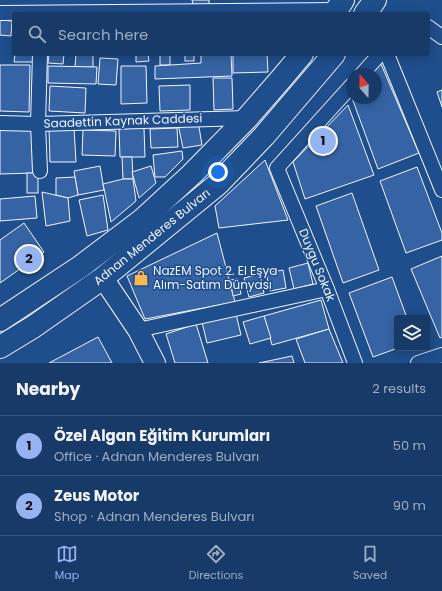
<!DOCTYPE html>
<meta charset="utf-8">
<style>
:root{--surface:#173a69;--page:#20416f;--text:#f1f3f6;--muted:#9eadc0;--line:#36547d;--accent:#95b2f1}
body{margin:0;font-family:Poppins,sans-serif;background:var(--page);color:var(--text)}
.controls{position:absolute;right:12px;bottom:12px;display:grid;overflow:hidden;border-radius:4px;box-shadow:0 2px 10px #0003}
.controls button{width:36px;height:36px;display:grid;place-items:center;padding:0;border:0;border-bottom:1px solid var(--line);background:var(--surface);color:var(--text);font:20px sans-serif}
.compass{position:absolute;left:346px;top:68px;width:36px;height:36px;border-radius:50%;background:var(--surface);box-shadow:0 2px 10px #0003;rotate:340deg}
.you{position:absolute;left:218px;top:172px;width:14px;height:14px;margin:-10px;border:3px solid #fff;border-radius:50%;background:#1a73e8;box-shadow:0 0 0 6px #1a73e833}
.badge{display:grid;place-items:center;width:26px;height:26px;border-radius:50%;background:var(--accent);color:#111;font-size:13px;font-weight:700}
.pin{position:absolute;translate:-50% -50%;border:2px solid #fff;box-shadow:0 1px 4px #0006}
.list{margin:0;padding:0;list-style:none}
h2{display:flex;justify-content:space-between;align-items:center;height:52px;margin:0;padding:0 16px;font-size:17px}
h2 small{font-size:13px;font-weight:400;color:var(--muted)}
.list li{display:grid;grid-template-columns:26px 1fr auto;gap:12px;align-items:center;box-sizing:border-box;height:60px;padding:0 16px;border-top:1px solid var(--line)}
.list b{display:block;font-size:15px;white-space:nowrap}
.list p{margin:0;font-size:13px;white-space:nowrap;color:var(--muted)}
.list em{font-size:13px;font-style:normal;color:var(--muted)}
.icon{flex:none;width:22px;height:22px;fill:none;stroke:currentColor;stroke-width:2;stroke-linecap:round;stroke-linejoin:round}
.map{position:relative;flex:none;width:442px;height:363px;overflow:hidden}
.search{position:absolute;background:var(--surface);box-shadow:0 2px 10px #0003;left:12px;right:12px;top:12px;height:44px;display:flex;align-items:center;gap:10px;box-sizing:border-box;padding:0 14px;border-radius:4px;color:var(--muted);font-size:15px}
.sheet{height:172px;background:var(--surface)}
nav{display:flex;justify-content:space-around;align-items:center;box-sizing:border-box;height:56px;border-top:1px solid var(--line);background:var(--surface);font-size:11px;color:var(--muted)}
nav a{display:grid;justify-items:center;gap:2px}
nav .on{color:var(--accent)}
.map>svg:first-child{display:block}
</style>
<div class="map">
<svg width="442" height="363" viewBox="0 0 442 363">
<rect width="100%" height="100%" fill="#1f4e8c"/>
<g fill="#3563a3" stroke="#f2f6ff">
<polygon points="192,0 209,0 209,6 193,4"/>
<polygon points="0,20 12,21 11,36 0,35"/>
<polygon points="15,54 33,54 33,62 14,62"/>
<polygon points="49,54 64,54 63,64 48,63"/>
<polygon points="76,54 93,54 93,67 75,67"/>
<polygon points="136,54 148,54 149,61 136,62"/>
<rect x="160" y="54" width="10" height="11"/>
<rect x="185" y="54" width="9" height="7"/>
<polygon points="201,54 231,54 232,76 155,79 155,66 201,63"/>
<polygon points="233,54 267,54 268,72 233,73"/>
<polygon points="100,58 118,59 116,85 98,84"/>
<polygon points="381,64 419,153 378,169 352,98 376,98 376,74 371,74"/>
<polygon points="0,65 30,65 29,112 0,111"/>
<polygon points="48,66 97,67 96,84 48,83"/>
<polygon points="121,66 146,66 147,103 121,104"/>
<polygon points="213,78 232,78 233,109 214,110"/>
<polygon points="190,85 190,110 160,111 159,86"/>
<polygon points="50,86 86,88 85,113 49,111"/>
<polygon points="442,90 442,107 437,92"/>
<polygon points="348,105 374,175 305,199 293,162"/>
<polygon points="198,121 202,145 183,148 178,124"/>
<polygon points="32,128 34,173 0,174 0,129"/>
<polygon points="49,128 74,128 76,162 50,162"/>
<polygon points="144,128 145,157 120,157 119,129"/>
<polygon points="177,128 178,147 151,148 150,129"/>
<polygon points="83,130 116,131 115,156 82,155"/>
<polygon points="182,151 183,159 165,177 155,177 153,155"/>
<polygon points="122,157 132,157 133,179 123,179"/>
<polygon points="265,160 288,220 219,228 215,206"/>
<polygon points="100,166 104,190 78,195 74,171"/>
<polygon points="151,166 156,183 139,198 132,172"/>
<polygon points="417,167 442,233 442,240 406,253 380,181"/>
<rect x="27" y="173" width="11" height="20"/>
<polygon points="75,177 78,195 68,198 56,195 56,178"/>
<polygon points="123,179 133,179 136,201 111,222 103,184"/>
<polygon points="42,192 68,198 70,221 46,226"/>
<polygon points="352,193 379,270 343,283 316,206"/>
<polygon points="103,195 108,230 87,236 79,200"/>
<polygon points="35,196 37,218 0,221 0,199"/>
<polygon points="24,223 44,252 0,283 0,240"/>
<polygon points="217,233 235,302 145,319 127,276"/>
<polygon points="442,256 442,337 440,338 411,269"/>
<polygon points="308,263 313,284 294,289 289,268"/>
<polygon points="283,270 286,288 270,291 266,273"/>
<polygon points="260,274 264,293 249,297 244,278"/>
<polygon points="392,277 407,318 397,318 397,348 398,348 373,357 349,293"/>
<polygon points="238,279 241,294 233,296 230,280"/>
<polygon points="321,300 329,329 272,345 264,316"/>
<polygon points="236,314 241,335 207,343 202,322"/>
<polygon points="264,316 271,338 250,344 243,322"/>
<polygon points="196,324 208,363 175,363 166,334"/>
<polygon points="329,329 343,363 305,363 296,339"/>
<polygon points="98,337 112,363 49,363"/>
<polygon points="292,356 294,363 259,363"/>
</g>
<g fill="none" stroke-linecap="round" stroke-linejoin="round">
<g stroke="#f2f6ff" stroke-width="16">
<g id="street">
<polyline points="0,13 337,10"/>
<polyline points="428,27 442,37"/>
<polyline points="40,54 38,124 40,171"/>
<polyline points="387,54 442,190"/>
<polyline points="362,74 380,54"/>
<polyline points="352,85 277,168 327,289 355,363"/>
<polyline points="0,123 38,124 247,118"/>
<polyline points="138,330 327,289"/>
<polyline points="418,363 442,355"/>
</g>
</g>
<g stroke="#f2f6ff" stroke-width="22">
<polyline id="secondary" points="103,278 138,330 155,363"/>
</g>
<g stroke="#f2f6ff" stroke-width="24">
<g id="primary">
<polyline points="334,14 343,0"/>
<polyline points="365,14 375,0"/>
<polyline points="0,320 80,267 142,220 192,174 247,118 281,79 302,54"/>
<polyline points="0,347 33,327 103,278 218,184 264,136 334,54"/>
</g>
</g>
<use href="#street" stroke="#1f4e8c" stroke-width="14"/>
<use href="#secondary" stroke="#1f4e8c" stroke-width="20"/>
<use href="#primary" stroke="#1f4e8c" stroke-width="22"/>
</g>
<defs>
<g id="shop-bare" transform="scale(1.2)"><path d="M-5-2.5h2.3a2.7 3.5 0 0 1 5.4 0H5L5.5 6h-11ZM-1.5-2.5h3a1.5 2.3 0 0 0-3 0Z" fill="#ffb74d" stroke="#1f4e8c" stroke-width="2.5" paint-order="stroke"/></g>
</defs>
<g fill-rule="evenodd">
<use href="#shop-bare" x="141" y="278"/>
</g>
<g text-anchor="middle" stroke-width="3" stroke-linejoin="round" paint-order="stroke">
<g font-size="12" fill="#f2f6ff" stroke="#1f4e8c">
<text transform="translate(123 121) rotate(-2)" y="4">Saadettin Kaynak Caddesi</text>
<text transform="translate(152 237) rotate(-39)" y="4">Adnan Menderes Bulvarı</text>
<text transform="translate(317 265) rotate(68)" y="4">Duygu Sokak</text>
</g>
<g font-size="12" fill="#f2f6ff" stroke="#1f4e8c" text-anchor="start">
<text x="153" y="275">NazEM Spot 2. El Eşya<tspan x="153" dy="14">Alım-Satım Dünyası</tspan></text>
</g>
</g>
</svg>
<div class="controls">
<button><svg class="icon" aria-label="layers" viewBox="0 0 24 24"><path d="M12 4l9 5-9 5-9-5zM3 14l9 5 9-5"/></svg></button>
</div>
<svg class="compass" viewBox="-18 -18 36 36"><path d="M0-13l5 13h-10z" fill="#e53935"/><path d="M0 13l5-13h-10z" fill="#9eadc0"/></svg>
<div class="you"></div>
<div class="pin badge" style="left:323px;top:141px">1</div>
<div class="pin badge" style="left:29px;top:259px">2</div>
<div class="search"><svg class="icon" aria-label="search" viewBox="0 0 24 24"><circle cx="10" cy="10" r="6"/><path d="M15 15l6 6"/></svg>Search here</div>
</div>
<section class="sheet">
<h2>Nearby<small>2 results</small></h2>
<ul class="list">
<li><span class="badge">1</span><div><b>Özel Algan Eğitim Kurumları</b><p>Office · Adnan Menderes Bulvarı</p></div><em>50 m</em></li>
<li><span class="badge">2</span><div><b>Zeus Motor</b><p>Shop · Adnan Menderes Bulvarı</p></div><em>90 m</em></li>
</ul>
</section>
<nav>
<a class="on"><svg class="icon" aria-label="map" viewBox="0 0 24 24"><path d="M3 6l6-2 6 2 6-2v14l-6 2-6-2-6 2zM9 4v14M15 6v14"/></svg>Map</a>
<a><svg class="icon" aria-label="directions" viewBox="0 0 24 24"><path d="M12 3l9 9-9 9-9-9zM9 14v-3h6M13 9l2 2-2 2"/></svg>Directions</a>
<a><svg class="icon" aria-label="saved" viewBox="0 0 24 24"><path d="M7 4h10v16l-5-4-5 4z"/></svg>Saved</a>
</nav>
